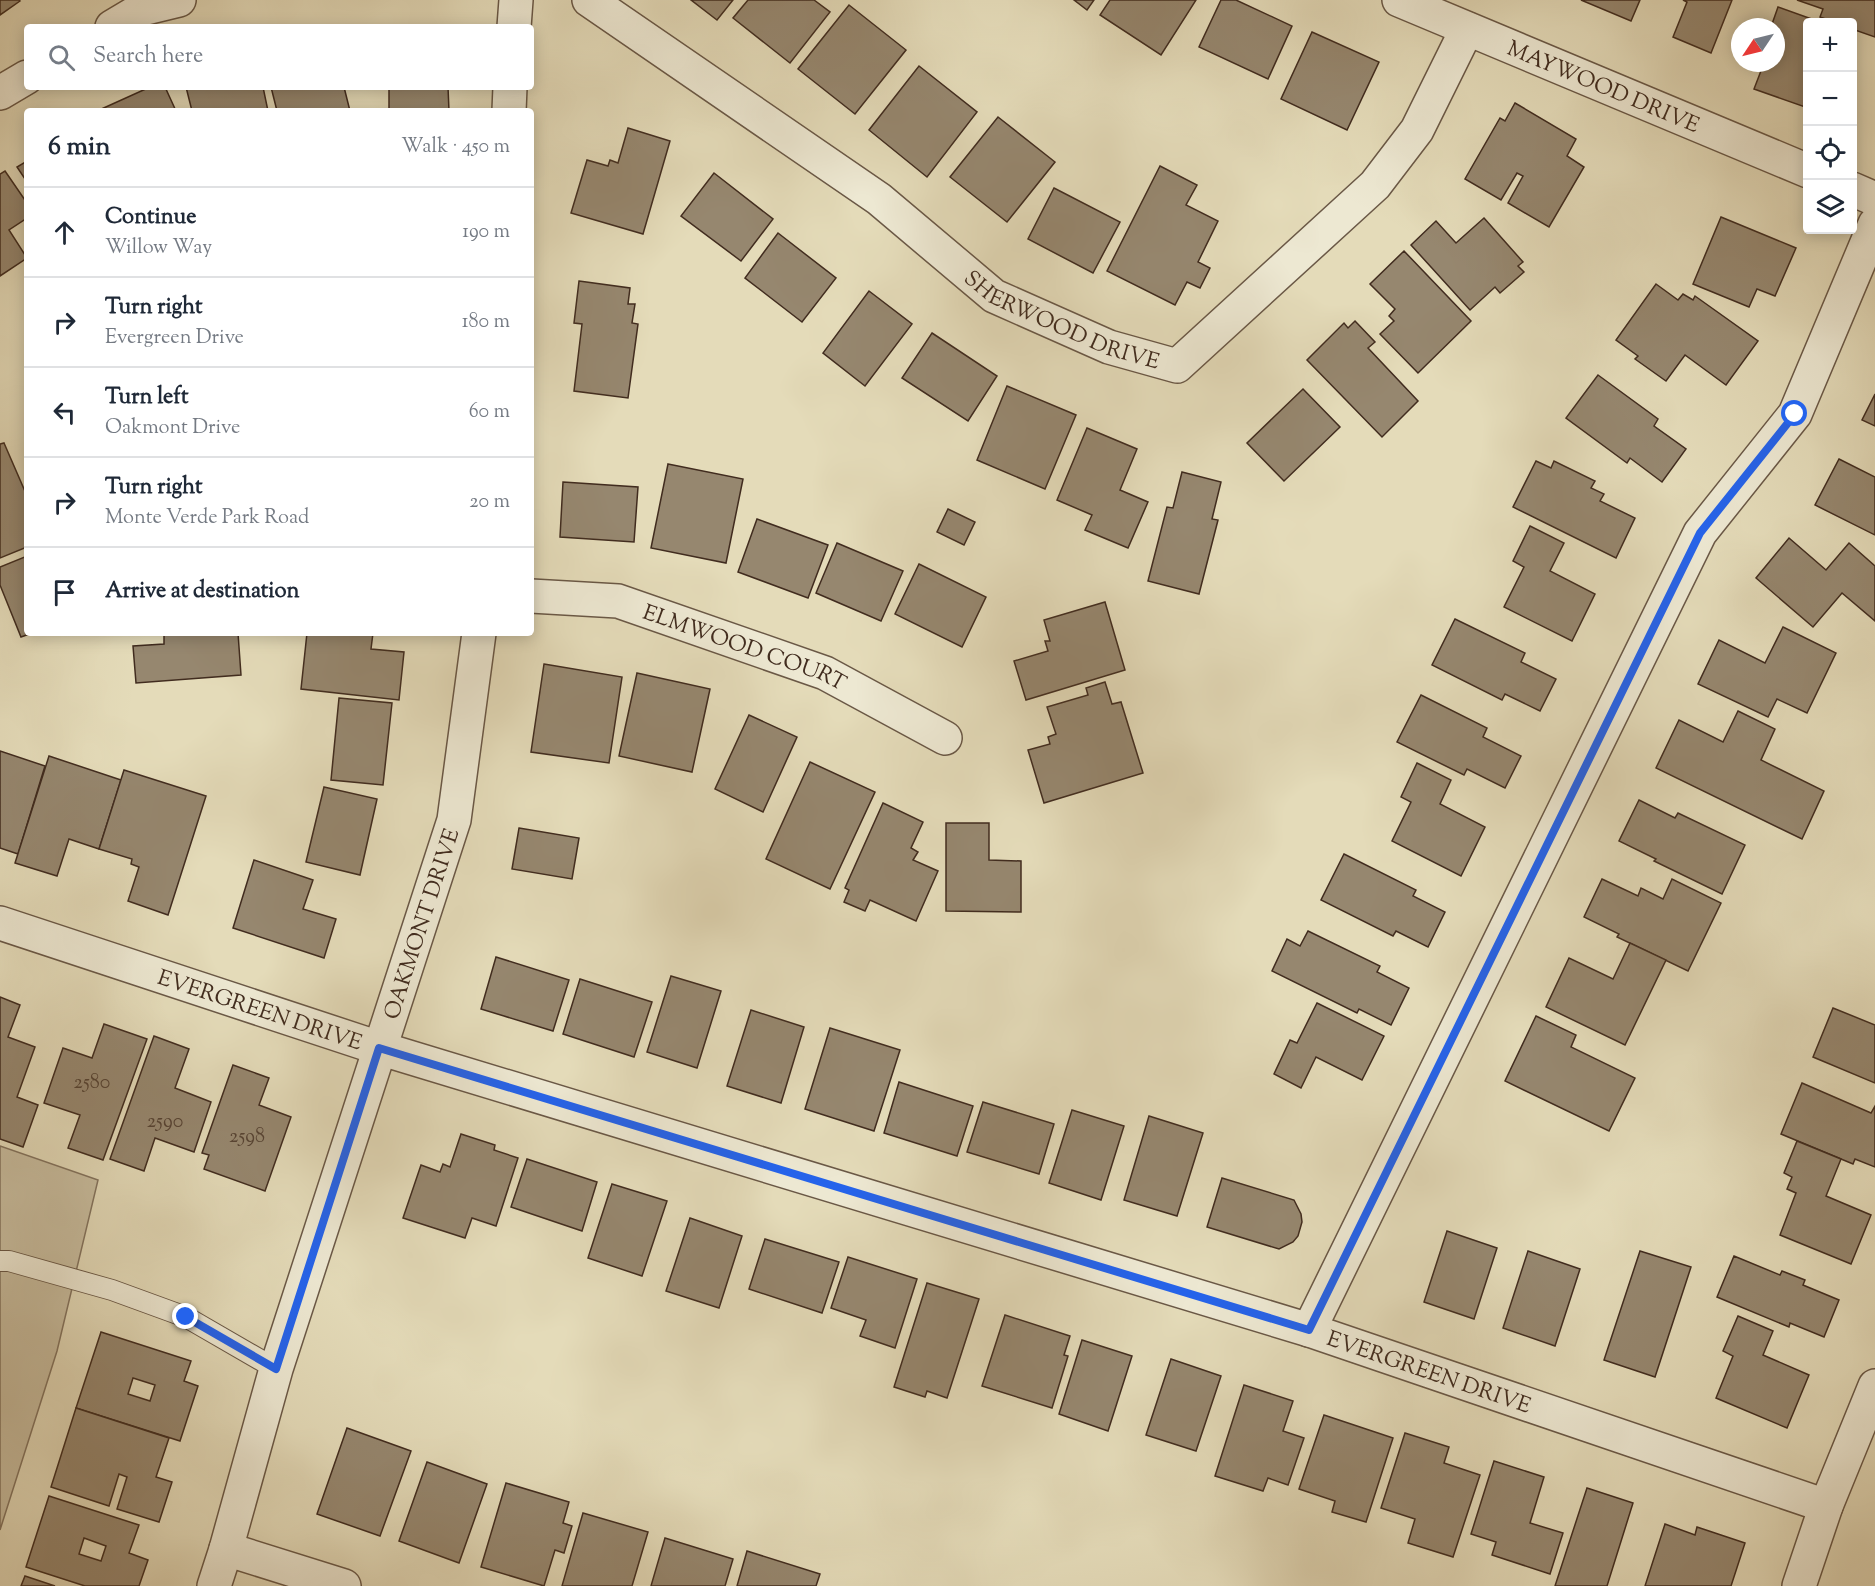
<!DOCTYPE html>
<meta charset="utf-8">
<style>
:root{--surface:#fff;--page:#f2f2f3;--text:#1f2937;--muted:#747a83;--line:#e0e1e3}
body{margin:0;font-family:"Sorts Mill Goudy",serif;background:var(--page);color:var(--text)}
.controls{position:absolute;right:18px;top:18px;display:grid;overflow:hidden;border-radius:6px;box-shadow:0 3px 15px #0003}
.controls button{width:54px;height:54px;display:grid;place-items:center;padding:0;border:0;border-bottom:2px solid var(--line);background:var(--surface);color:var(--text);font:30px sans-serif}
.compass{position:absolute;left:1731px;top:18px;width:54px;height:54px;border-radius:50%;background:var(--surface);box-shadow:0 3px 15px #0003;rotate:235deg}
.stop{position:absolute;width:18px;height:18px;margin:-14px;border:4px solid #2563eb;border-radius:50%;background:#fff}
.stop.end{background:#2563eb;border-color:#fff;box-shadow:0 2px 6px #0008}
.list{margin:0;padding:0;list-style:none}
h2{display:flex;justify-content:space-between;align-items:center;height:78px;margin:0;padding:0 24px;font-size:26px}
h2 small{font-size:20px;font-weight:400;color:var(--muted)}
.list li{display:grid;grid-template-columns:39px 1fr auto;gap:18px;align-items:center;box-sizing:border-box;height:90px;padding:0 24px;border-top:2px solid var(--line)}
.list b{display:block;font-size:22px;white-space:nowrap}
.list p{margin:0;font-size:20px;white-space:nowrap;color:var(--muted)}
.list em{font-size:20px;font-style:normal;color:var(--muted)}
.icon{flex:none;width:33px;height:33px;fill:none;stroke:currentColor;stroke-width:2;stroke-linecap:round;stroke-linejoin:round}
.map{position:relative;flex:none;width:1875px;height:1586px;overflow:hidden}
.search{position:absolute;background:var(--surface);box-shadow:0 3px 15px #0003;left:24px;top:24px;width:510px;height:66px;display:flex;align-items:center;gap:15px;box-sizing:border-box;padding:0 21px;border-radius:6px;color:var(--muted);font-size:22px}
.panel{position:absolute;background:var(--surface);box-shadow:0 3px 15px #0003;left:24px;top:108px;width:510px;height:528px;border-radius:6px}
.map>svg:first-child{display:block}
</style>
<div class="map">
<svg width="1875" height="1586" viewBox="0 0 1875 1586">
<rect width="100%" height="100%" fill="#e4dbb9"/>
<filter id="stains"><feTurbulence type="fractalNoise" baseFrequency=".00333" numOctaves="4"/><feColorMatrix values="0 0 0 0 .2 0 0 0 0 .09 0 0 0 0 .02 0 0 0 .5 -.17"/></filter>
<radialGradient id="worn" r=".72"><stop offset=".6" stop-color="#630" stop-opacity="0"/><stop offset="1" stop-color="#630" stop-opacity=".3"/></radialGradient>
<polygon fill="#c8bd9f" stroke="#84745f" stroke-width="1.5" points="0,1146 98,1180 57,1351 0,1530"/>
<g fill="#96876f" stroke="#412c1f" stroke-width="1.5" fill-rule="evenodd">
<polygon points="0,0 19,0 20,1 0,15"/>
<polygon points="691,0 733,0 717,20"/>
<polygon points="748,0 814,0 830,12 790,63 733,18"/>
<polygon points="1074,0 1094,0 1087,10"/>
<polygon points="1110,0 1196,0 1161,55 1100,15"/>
<polygon points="1221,0 1236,0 1292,26 1268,79 1199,47"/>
<polygon points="1581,0 1640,0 1631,21"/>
<polygon points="1683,0 1732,0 1711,53 1673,37 1687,2"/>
<polygon points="1797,0 1875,0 1875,37 1852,29 1852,22 1834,22 1820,17 1823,9"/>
<polygon points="849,5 906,50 855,114 798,69"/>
<polygon points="1778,7 1820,22 1808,22 1808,108 1754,89 1764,63 1776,63 1776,27 1771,27"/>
<polygon points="1312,32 1379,62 1347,130 1281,99"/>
<polygon points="919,66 977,112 927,177 869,130"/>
<polygon points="150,87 165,87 176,111 97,111"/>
<polygon points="186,87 263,87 268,111 192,111"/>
<polygon points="271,87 344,87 350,111 277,111"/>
<polygon points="389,87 448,87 449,111 389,111"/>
<polygon points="1515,103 1576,139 1567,156 1584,167 1549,227 1508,203 1523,176 1517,173 1501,200 1465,179 1500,118 1505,121"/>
<polygon points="998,117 1055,162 1007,222 950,177"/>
<polygon points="628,128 670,141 643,234 571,213 587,160 608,166 610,160 618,163"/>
<polygon points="27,161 27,182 17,167"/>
<polygon points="1160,166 1197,185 1186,205 1218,221 1198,262 1210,268 1200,288 1187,282 1175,305 1107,271"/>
<polygon points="5,171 27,203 27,218 9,230 27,258 0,276 0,174"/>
<polygon points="714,173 773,219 741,261 681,216"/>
<polygon points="1054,188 1120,222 1093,273 1028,239"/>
<polygon points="1721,217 1796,248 1775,296 1757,289 1749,307 1693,284"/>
<polygon points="1484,218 1523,262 1518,266 1524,272 1500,293 1495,287 1470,310 1411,245 1436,221 1456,243"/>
<polygon points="778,233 836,278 802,322 745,278"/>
<polygon points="1404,251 1471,321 1418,373 1380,334 1394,321 1389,316 1395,309 1370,284"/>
<polygon points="579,281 630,288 628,304 635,304 632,323 638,324 628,398 574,391 582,324 574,323"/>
<polygon points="1656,284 1678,300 1683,294 1693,300 1695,296 1758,341 1726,385 1685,355 1666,381 1635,359 1638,356 1616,340"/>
<polygon points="869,291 912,324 865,386 823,353"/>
<polygon points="1355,321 1375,342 1368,348 1418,401 1382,437 1307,360 1344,323 1348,328"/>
<polygon points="932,333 997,376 968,421 902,378"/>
<polygon points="1598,375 1658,419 1654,426 1686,449 1662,482 1630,458 1627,463 1566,418"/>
<polygon points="1007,386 1076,415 1045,489 977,460"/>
<polygon points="1303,389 1340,427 1284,481 1247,443"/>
<polygon points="1875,394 1875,426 1862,420"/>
<polygon points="1087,428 1137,449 1120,490 1148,502 1128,548 1085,530 1092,515 1057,500"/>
<polygon points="4,443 27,496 27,547 0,558 0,444"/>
<polygon points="1839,459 1875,477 1875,535 1815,505"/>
<polygon points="1536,461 1551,468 1554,461 1595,481 1591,488 1604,494 1600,501 1635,518 1616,558 1513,507"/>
<polygon points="668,464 743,479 726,563 651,548"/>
<polygon points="1182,472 1221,482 1212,519 1218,520 1199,594 1148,581 1167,507 1173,508"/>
<polygon points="563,482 638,487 634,542 560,537"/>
<polygon points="948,509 975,522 964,545 937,532"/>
<polygon points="757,519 828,545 808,598 738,572"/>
<polygon points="1530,526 1564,543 1550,571 1595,594 1572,641 1504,607 1524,567 1513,561"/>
<polygon points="1789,538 1826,570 1849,543 1875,566 1875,621 1842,593 1813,627 1756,578"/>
<polygon points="837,543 903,571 881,621 816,593"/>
<polygon points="27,556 27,633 32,633 21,637 0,585 0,567"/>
<polygon points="919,564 986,597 962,647 895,614"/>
<polygon points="1105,602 1125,670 1026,700 1014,661 1048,651 1045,641 1050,641 1044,620"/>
<polygon points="1455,619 1525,653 1521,662 1556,679 1540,711 1505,694 1502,700 1432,665"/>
<polygon points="1783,627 1836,653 1807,713 1777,699 1768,717 1698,684 1719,640 1765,663"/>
<polygon points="164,633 238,633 241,675 136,683 133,646 164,644"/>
<polygon points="307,633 373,633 371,649 404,652 399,700 301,689"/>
<polygon points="544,664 622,677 609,763 531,752"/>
<polygon points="637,673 710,689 692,772 619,756"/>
<polygon points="1105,682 1112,704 1121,702 1143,773 1044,803 1028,750 1050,744 1048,737 1056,734 1047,707 1088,695 1086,688"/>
<polygon points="1421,695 1487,728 1483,737 1521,756 1505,788 1467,769 1464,775 1397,742"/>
<polygon points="339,698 392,703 383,785 331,780"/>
<polygon points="1738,711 1775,729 1761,760 1824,791 1802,839 1656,768 1679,720 1723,742"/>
<polygon points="749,715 797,737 763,812 715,789"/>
<polygon points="0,751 45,766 18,854 0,848"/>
<polygon points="49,756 121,780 99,849 69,839 57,876 15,863"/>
<polygon points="810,762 875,792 830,889 766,859"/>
<polygon points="1417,763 1451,780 1440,804 1485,827 1461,876 1392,841 1411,802 1401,797"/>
<polygon points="124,770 206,796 168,915 128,901 139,867 131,864 132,859 99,849"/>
<polygon points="324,787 377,799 360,875 306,862"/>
<polygon points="1639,800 1675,818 1678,813 1745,845 1722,894 1654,861 1656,859 1619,841"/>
<polygon points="883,803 923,822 911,848 918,852 913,860 938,871 916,921 870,900 865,911 844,902 849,890 845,888"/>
<polygon points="946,823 989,823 989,860 1021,861 1021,912 946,911"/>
<polygon points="519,828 579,838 572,879 512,869"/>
<polygon points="1344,854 1416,890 1413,896 1445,912 1428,947 1396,931 1393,936 1321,900"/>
<polygon points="254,860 313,880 303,909 336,919 324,958 233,928"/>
<polygon points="1602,879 1638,896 1641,888 1663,899 1672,879 1721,903 1688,971 1617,937 1619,934 1584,917"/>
<polygon points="1308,931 1380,966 1377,972 1409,988 1391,1025 1359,1009 1357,1013 1272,971 1287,939 1300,946"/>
<polygon points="1630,943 1666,960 1625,1045 1546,1007 1569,958 1613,979"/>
<polygon points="496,957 569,980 553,1031 481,1009"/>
<polygon points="671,976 721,991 697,1068 647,1052"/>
<polygon points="580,979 652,1002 634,1057 563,1034"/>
<polygon points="0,997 20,1005 8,1037 35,1047 17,1097 38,1105 23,1147 0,1139"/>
<polygon points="1317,1003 1384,1036 1362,1080 1316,1057 1301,1088 1274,1074 1290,1040 1297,1043"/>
<polygon points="1833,1008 1875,1025 1875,1083 1813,1057"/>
<polygon points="751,1010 804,1027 781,1103 727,1086"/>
<polygon points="1536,1016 1576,1035 1571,1047 1635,1078 1609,1131 1505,1081"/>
<polygon points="104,1024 147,1039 103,1160 68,1148 80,1115 44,1103 63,1048 92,1058"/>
<polygon points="830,1028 900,1050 874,1131 805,1109"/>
<polygon points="154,1036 189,1049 175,1088 211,1102 194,1152 155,1138 144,1171 110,1159"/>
<polygon points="233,1065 269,1078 259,1105 291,1117 265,1191 204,1169 209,1155 202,1153"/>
<polygon points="899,1082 973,1106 957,1156 884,1133"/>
<polygon points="1802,1083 1871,1113 1875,1106 1875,1167 1855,1159 1853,1164 1781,1134"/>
<polygon points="983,1102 1054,1124 1039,1174 967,1152"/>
<polygon points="1072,1110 1124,1126 1101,1200 1049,1183"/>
<polygon points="1149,1116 1203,1133 1177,1216 1124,1200"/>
<polygon points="461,1134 495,1145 494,1150 518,1158 496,1226 472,1218 465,1238 403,1218 421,1165 440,1172 443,1164 450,1167"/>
<polygon points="1797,1141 1841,1159 1826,1196 1871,1215 1851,1264 1780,1235 1796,1193 1787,1189 1792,1177 1784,1173"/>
<polygon points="527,1159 597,1182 582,1231 511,1207"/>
<polygon points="1222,1178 1294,1200 1301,1214 1302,1222 1298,1236 1293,1242 1279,1249 1207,1227"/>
<polygon points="612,1184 667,1201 642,1276 588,1258"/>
<polygon points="690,1218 742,1236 719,1308 666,1291"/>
<polygon points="1447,1231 1497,1248 1474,1319 1424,1302"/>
<polygon points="765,1239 839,1262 822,1313 749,1289"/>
<polygon points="1528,1251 1580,1269 1555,1346 1503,1328"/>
<polygon points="1640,1251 1691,1267 1655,1377 1604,1360"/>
<polygon points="1734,1256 1780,1275 1782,1271 1805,1280 1803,1285 1839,1300 1824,1337 1790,1323 1789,1327 1717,1297"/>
<polygon points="848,1257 917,1279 895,1348 860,1336 866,1320 831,1308"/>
<polygon points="927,1283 979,1299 947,1398 927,1391 925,1397 894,1387"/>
<polygon points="1005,1315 1070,1336 1064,1355 1068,1356 1052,1408 982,1386"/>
<polygon points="1738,1316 1773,1331 1763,1355 1809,1375 1787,1428 1716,1398 1733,1356 1723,1351"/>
<path d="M101,1332L191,1361L184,1381L198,1386L180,1441L76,1408ZM133,1378L155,1385L150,1401L128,1394Z"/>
<polygon points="1082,1340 1132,1356 1108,1431 1059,1414"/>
<polygon points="1171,1359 1221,1376 1196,1451 1146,1435"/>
<polygon points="1244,1385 1293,1401 1283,1431 1304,1438 1288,1485 1268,1478 1263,1491 1215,1476"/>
<polygon points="76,1408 169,1438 156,1477 172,1482 159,1522 117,1509 127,1477 119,1474 109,1506 51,1487"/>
<polygon points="1324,1415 1393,1438 1366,1522 1332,1512 1335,1501 1299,1489"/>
<polygon points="347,1428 411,1451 380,1536 317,1514"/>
<polygon points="1405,1433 1449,1447 1444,1463 1480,1475 1453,1557 1408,1543 1415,1519 1381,1508"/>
<polygon points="1494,1461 1544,1477 1530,1523 1563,1533 1550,1574 1492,1555 1496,1542 1471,1534"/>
<polygon points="427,1462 487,1484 459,1563 399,1541"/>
<polygon points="506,1483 569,1502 563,1523 572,1526 564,1553 555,1550 544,1586 481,1567"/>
<polygon points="1587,1488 1633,1503 1607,1586 1555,1586"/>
<path d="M49,1496L139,1525L129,1553L148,1560L139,1586H85L26,1567ZM84,1538L106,1546L101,1561L79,1554Z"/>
<polygon points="583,1513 648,1532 632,1586 562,1586"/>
<polygon points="1665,1524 1695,1535 1697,1527 1745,1543 1731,1586 1645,1586"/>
<polygon points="665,1538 733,1559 725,1586 651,1586"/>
<polygon points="747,1551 820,1574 816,1586 737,1586"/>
<polygon points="25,1576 55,1586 21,1586"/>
</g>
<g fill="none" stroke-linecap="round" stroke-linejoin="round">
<g stroke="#6a5846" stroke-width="22">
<polyline id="lane" points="0,1261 9,1261 112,1290 186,1317 276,1369"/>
</g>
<g stroke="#6a5846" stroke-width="36">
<g id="street">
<path id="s1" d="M589,0L879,199L994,296L1109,347L1177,366L1375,185L1417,130L1467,29"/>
<path id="s2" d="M1399,0L1808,171"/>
<polyline points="112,27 142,9 179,0"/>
<polyline points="514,27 516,0"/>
<polyline points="0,93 27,77"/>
<polyline points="509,111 510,87"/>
<polyline points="1852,189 1875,199"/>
<path id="s3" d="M531,596L618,601L825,673L945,738"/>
<path id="s4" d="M0,923L379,1048L1309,1330L1826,1506"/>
<polyline points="1309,1330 1700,533 1795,414 1875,224"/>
<polyline points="226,1549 344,1586"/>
<path id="s5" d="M214,1586L226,1549L276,1369L454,820L479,633"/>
<polyline points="1799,1586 1826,1506 1875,1386"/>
</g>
</g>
<use href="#lane" stroke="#ede8d2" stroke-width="20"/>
<use href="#street" stroke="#ede8d2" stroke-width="33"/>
</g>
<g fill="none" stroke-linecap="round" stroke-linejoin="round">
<polyline stroke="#2563eb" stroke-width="8" points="186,1317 276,1369 379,1048 1309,1330 1700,533 1795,414"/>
</g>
<g text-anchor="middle" stroke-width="4.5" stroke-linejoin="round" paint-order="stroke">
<g font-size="20" fill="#564333">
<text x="92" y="1088">2580</text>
<text x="165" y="1127">2590</text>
<text x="247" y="1142">2598</text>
</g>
<g font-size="22" fill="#412c1f" stroke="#ede8d2">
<text dy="8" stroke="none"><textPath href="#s2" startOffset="222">MAYWOOD DRIVE</textPath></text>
<text dy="8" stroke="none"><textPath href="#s1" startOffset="574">SHERWOOD DRIVE</textPath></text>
<text dy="8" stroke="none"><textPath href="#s3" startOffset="222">ELMWOOD COURT</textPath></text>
<text dy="8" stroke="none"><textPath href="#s5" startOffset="694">OAKMONT DRIVE</textPath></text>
<text dy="8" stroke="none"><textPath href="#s4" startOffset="274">EVERGREEN DRIVE</textPath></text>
<text dy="8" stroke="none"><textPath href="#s4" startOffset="1498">EVERGREEN DRIVE</textPath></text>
</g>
</g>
<rect width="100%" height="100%" filter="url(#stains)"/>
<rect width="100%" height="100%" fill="url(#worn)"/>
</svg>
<div class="controls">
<button>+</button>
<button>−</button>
<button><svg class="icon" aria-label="locate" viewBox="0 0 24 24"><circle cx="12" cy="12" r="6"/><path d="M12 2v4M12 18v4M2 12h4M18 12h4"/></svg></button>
<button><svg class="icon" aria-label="layers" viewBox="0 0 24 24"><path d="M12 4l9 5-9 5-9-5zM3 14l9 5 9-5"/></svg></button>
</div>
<svg class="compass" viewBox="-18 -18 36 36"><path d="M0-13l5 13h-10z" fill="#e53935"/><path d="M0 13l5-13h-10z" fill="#747a83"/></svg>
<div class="stop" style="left:1795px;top:414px"></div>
<div class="stop end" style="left:186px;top:1317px"></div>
<div class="search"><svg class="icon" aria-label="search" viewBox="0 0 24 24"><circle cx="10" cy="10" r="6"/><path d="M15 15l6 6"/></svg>Search here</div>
<section class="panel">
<h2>6 min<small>Walk · 450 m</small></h2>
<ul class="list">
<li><svg class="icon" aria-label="ahead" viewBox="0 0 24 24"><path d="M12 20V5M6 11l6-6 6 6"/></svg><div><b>Continue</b><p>Willow Way</p></div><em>190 m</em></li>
<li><svg class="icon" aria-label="right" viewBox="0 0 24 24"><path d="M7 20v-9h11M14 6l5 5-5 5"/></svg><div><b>Turn right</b><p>Evergreen Drive</p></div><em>180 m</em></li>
<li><svg class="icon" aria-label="left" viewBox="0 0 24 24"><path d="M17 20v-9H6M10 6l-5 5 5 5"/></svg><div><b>Turn left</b><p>Oakmont Drive</p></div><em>60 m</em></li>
<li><svg class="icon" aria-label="right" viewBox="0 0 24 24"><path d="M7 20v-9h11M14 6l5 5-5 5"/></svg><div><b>Turn right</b><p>Monte Verde Park Road</p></div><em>20 m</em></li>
<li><svg class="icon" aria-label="arrive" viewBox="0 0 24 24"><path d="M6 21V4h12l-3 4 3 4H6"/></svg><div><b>Arrive at destination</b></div></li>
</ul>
</section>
</div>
